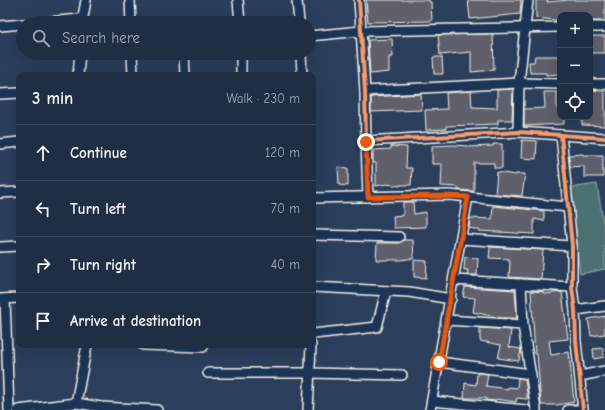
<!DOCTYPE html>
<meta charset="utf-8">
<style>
:root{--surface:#202e44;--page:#28364b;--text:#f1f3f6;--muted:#a2a8b2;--line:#3d4a5d}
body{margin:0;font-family:"Comic Neue",sans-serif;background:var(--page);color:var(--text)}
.controls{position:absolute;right:12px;top:12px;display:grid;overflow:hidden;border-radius:8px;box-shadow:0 4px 16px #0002}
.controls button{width:36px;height:36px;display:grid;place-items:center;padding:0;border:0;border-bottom:1px solid var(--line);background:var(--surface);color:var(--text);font:20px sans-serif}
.stop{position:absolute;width:12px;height:12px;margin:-9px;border:3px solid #ea580c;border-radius:50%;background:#fff}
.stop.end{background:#ea580c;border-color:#fff;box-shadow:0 1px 4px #0008}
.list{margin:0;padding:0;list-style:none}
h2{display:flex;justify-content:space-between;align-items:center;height:52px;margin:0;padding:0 16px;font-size:17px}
h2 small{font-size:13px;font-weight:400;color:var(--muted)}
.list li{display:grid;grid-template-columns:26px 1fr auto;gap:12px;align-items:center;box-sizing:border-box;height:56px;padding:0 16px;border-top:1px solid var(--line)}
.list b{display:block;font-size:15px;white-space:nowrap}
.list em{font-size:13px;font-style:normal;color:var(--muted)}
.icon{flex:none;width:22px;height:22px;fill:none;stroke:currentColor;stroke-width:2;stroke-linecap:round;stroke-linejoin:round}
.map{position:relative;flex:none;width:605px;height:410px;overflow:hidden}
.search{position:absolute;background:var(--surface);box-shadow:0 4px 16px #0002;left:16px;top:16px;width:300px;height:44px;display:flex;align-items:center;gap:10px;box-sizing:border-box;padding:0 14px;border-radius:22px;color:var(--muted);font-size:15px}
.panel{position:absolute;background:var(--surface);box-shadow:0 4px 16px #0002;left:16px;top:72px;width:300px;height:276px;border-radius:8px}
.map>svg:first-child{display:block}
</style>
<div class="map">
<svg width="605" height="410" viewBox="0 0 605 410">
<rect width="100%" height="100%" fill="#2b3e5b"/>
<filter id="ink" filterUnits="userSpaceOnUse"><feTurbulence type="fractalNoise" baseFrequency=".025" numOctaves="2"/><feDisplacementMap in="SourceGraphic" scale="8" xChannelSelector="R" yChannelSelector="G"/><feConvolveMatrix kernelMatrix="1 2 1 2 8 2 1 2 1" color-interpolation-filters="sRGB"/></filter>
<g filter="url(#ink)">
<polygon fill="#4c7072" stroke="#a0b0ad" points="597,184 605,234 605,269 580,274 570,188"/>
<g fill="#61606c" stroke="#f4f1e8">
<polygon points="366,0 429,0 429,2 431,2 432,21 368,22"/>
<polygon points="468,0 521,0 520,14 470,19"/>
<polygon points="536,0 548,0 547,2 569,0 605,0 605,21 590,21 590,15 560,15 560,20 555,20 536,18"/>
<polygon points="493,34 494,70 471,72 471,52 440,55 438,35"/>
<rect x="590" y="36" width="15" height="17"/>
<polygon points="392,39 393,57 389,57 389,72 370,74 368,40"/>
<polygon points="535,56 560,56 560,74 546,75 546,73 530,73 529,62 534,62"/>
<polygon points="433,57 442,57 443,74 434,74"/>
<polygon points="513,89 512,120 498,120 498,124 446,126 446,129 426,130 425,110 447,109 446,93 471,91 472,107 497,108 497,90"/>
<polygon points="590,90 605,91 605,126 582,125 582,117 590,117"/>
<polygon points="544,92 557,92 557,109 560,109 560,117 564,117 564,124 524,126 524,109 545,108"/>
<polygon points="421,94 422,110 371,112 371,97"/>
<polygon points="522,140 537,141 536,159 521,158"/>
<polygon points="493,144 502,144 502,168 494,168 494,163 474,163 474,191 458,190 458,187 441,186 442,164 432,164 432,146 454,145 467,146 467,147 493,146"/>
<polygon points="391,146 407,147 406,168 412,168 411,185 400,185 400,186 387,184 376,186 376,163 373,163 373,150 391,149"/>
<polygon points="583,154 583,155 603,155 603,177 584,177 584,166 570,167 569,155"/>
<polygon points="338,167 348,168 348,186 339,185"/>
<polygon points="497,172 516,175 516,174 525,174 522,196 495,194"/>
<polygon points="403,202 413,202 414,214 426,212 426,227 394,228 393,216 403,215"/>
<polygon points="493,206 544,211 544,221 534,219 534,234 479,231 479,230 469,228 470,218 492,219"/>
<polygon points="404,240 413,240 414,258 401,260 376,260 377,243 399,243"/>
<polygon points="490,247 543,250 541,279 509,277 510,262 509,262 509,259 489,258"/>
<polygon points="465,257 478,258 477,275 467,275 468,270 464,270"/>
<polygon points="414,260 427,261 426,278 414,277"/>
<polygon points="465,287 515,290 517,318 501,318 473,312 475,298 463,297"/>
<polygon points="531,291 544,292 544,294 562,292 568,339 549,341 551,355 569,352 574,402 557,405 541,405 537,354 535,354"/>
<polygon points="605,316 605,334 591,336 588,319"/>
<polygon points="480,328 511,330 509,347 521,349 519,361 498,358 501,345 480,341"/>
<polygon points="603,348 604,357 594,359 593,349"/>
<polygon points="477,373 488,374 486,386 508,389 508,387 517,388 518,378 525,379 527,393 527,399 517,398 516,402 496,399 495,401 486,400 486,398 464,398 465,383 476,385"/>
</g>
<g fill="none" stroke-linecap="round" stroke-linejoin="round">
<g stroke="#f4f1e8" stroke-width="12">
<g id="street">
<polyline points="130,0 131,23"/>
<polyline points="238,0 240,23"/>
<polyline points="297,0 299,23"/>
<polyline points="359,0 365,91 366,141 518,132 605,138"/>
<polyline points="33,23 82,19"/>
<polyline points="82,23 86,0"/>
<polyline points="0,26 23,24"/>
<polyline points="590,27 605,27"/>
<polyline points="309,36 361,31 560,27"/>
<polyline points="132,53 133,75"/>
<polyline points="184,53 185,75"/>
<polyline points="241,53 241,75"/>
<polyline points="301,53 302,75"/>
<polyline points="78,75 80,53"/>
<polyline points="590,84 605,84"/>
<polyline points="365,91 519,83 560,84"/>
<polyline points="0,94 19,93"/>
<polyline points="518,132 519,83 528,0"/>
<polyline points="561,135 572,246 572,287 575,310 576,341 583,410"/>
<polyline points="366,141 368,197"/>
<polyline points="0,144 19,142"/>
<polyline points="0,193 19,192"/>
<polyline points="313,198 449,195 568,207"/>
<polyline points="313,235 399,237"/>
<polyline points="461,239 572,246"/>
<polyline points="0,247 19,246"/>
<polyline points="454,280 572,287"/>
<polyline points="521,284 523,325 536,410"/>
<polyline points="313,287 409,292 451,299"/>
<polyline points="0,299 19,298"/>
<polyline points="5,299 9,410"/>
<polyline points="575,310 605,306"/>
<polyline points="447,320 523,325"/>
<polyline points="313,334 377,327 386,291"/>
<polyline points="87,345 76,403 101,407 101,410"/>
<polyline points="143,345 203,347"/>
<polyline points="439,362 531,374"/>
<polyline points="208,373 309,373 402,375"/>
<polyline points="580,376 605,371"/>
<polyline points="432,401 526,410"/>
<polyline points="101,407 157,410"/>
<polyline points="18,410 76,403"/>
<polyline points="308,410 311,345"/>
<polyline points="430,410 468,197"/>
<polyline points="568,410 583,410"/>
</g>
</g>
<use href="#street" stroke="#1d3557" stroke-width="9"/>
<g stroke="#1d3557" stroke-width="6">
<g id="cycleway">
<polyline points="359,0 365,91 366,141 518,132 605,138"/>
<polyline points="561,135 572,246 572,287 575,310 576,341 583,410"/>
</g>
</g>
<use href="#cycleway" stroke="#fa9b69" stroke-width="4"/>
</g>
</g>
<g fill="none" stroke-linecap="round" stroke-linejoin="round" filter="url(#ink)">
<polyline stroke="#ea580c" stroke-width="5" points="366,142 368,197 449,196 468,197 439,362"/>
</g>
</svg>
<div class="controls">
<button>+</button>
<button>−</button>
<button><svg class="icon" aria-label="locate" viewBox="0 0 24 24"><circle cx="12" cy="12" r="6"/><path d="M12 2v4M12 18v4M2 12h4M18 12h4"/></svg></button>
</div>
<div class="stop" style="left:439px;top:362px"></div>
<div class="stop end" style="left:366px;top:142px"></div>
<div class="search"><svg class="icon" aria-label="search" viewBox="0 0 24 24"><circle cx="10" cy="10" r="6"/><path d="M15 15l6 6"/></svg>Search here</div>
<section class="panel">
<h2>3 min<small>Walk · 230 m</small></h2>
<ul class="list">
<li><svg class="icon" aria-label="ahead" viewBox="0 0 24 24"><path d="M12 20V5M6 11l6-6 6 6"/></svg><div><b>Continue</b></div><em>120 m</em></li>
<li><svg class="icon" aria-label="left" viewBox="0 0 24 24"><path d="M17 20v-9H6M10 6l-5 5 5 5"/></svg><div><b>Turn left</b></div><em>70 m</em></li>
<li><svg class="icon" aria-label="right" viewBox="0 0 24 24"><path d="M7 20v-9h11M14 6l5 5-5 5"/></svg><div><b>Turn right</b></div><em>40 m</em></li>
<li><svg class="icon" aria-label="arrive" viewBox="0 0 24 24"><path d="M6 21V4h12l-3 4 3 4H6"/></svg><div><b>Arrive at destination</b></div></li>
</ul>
</section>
</div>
